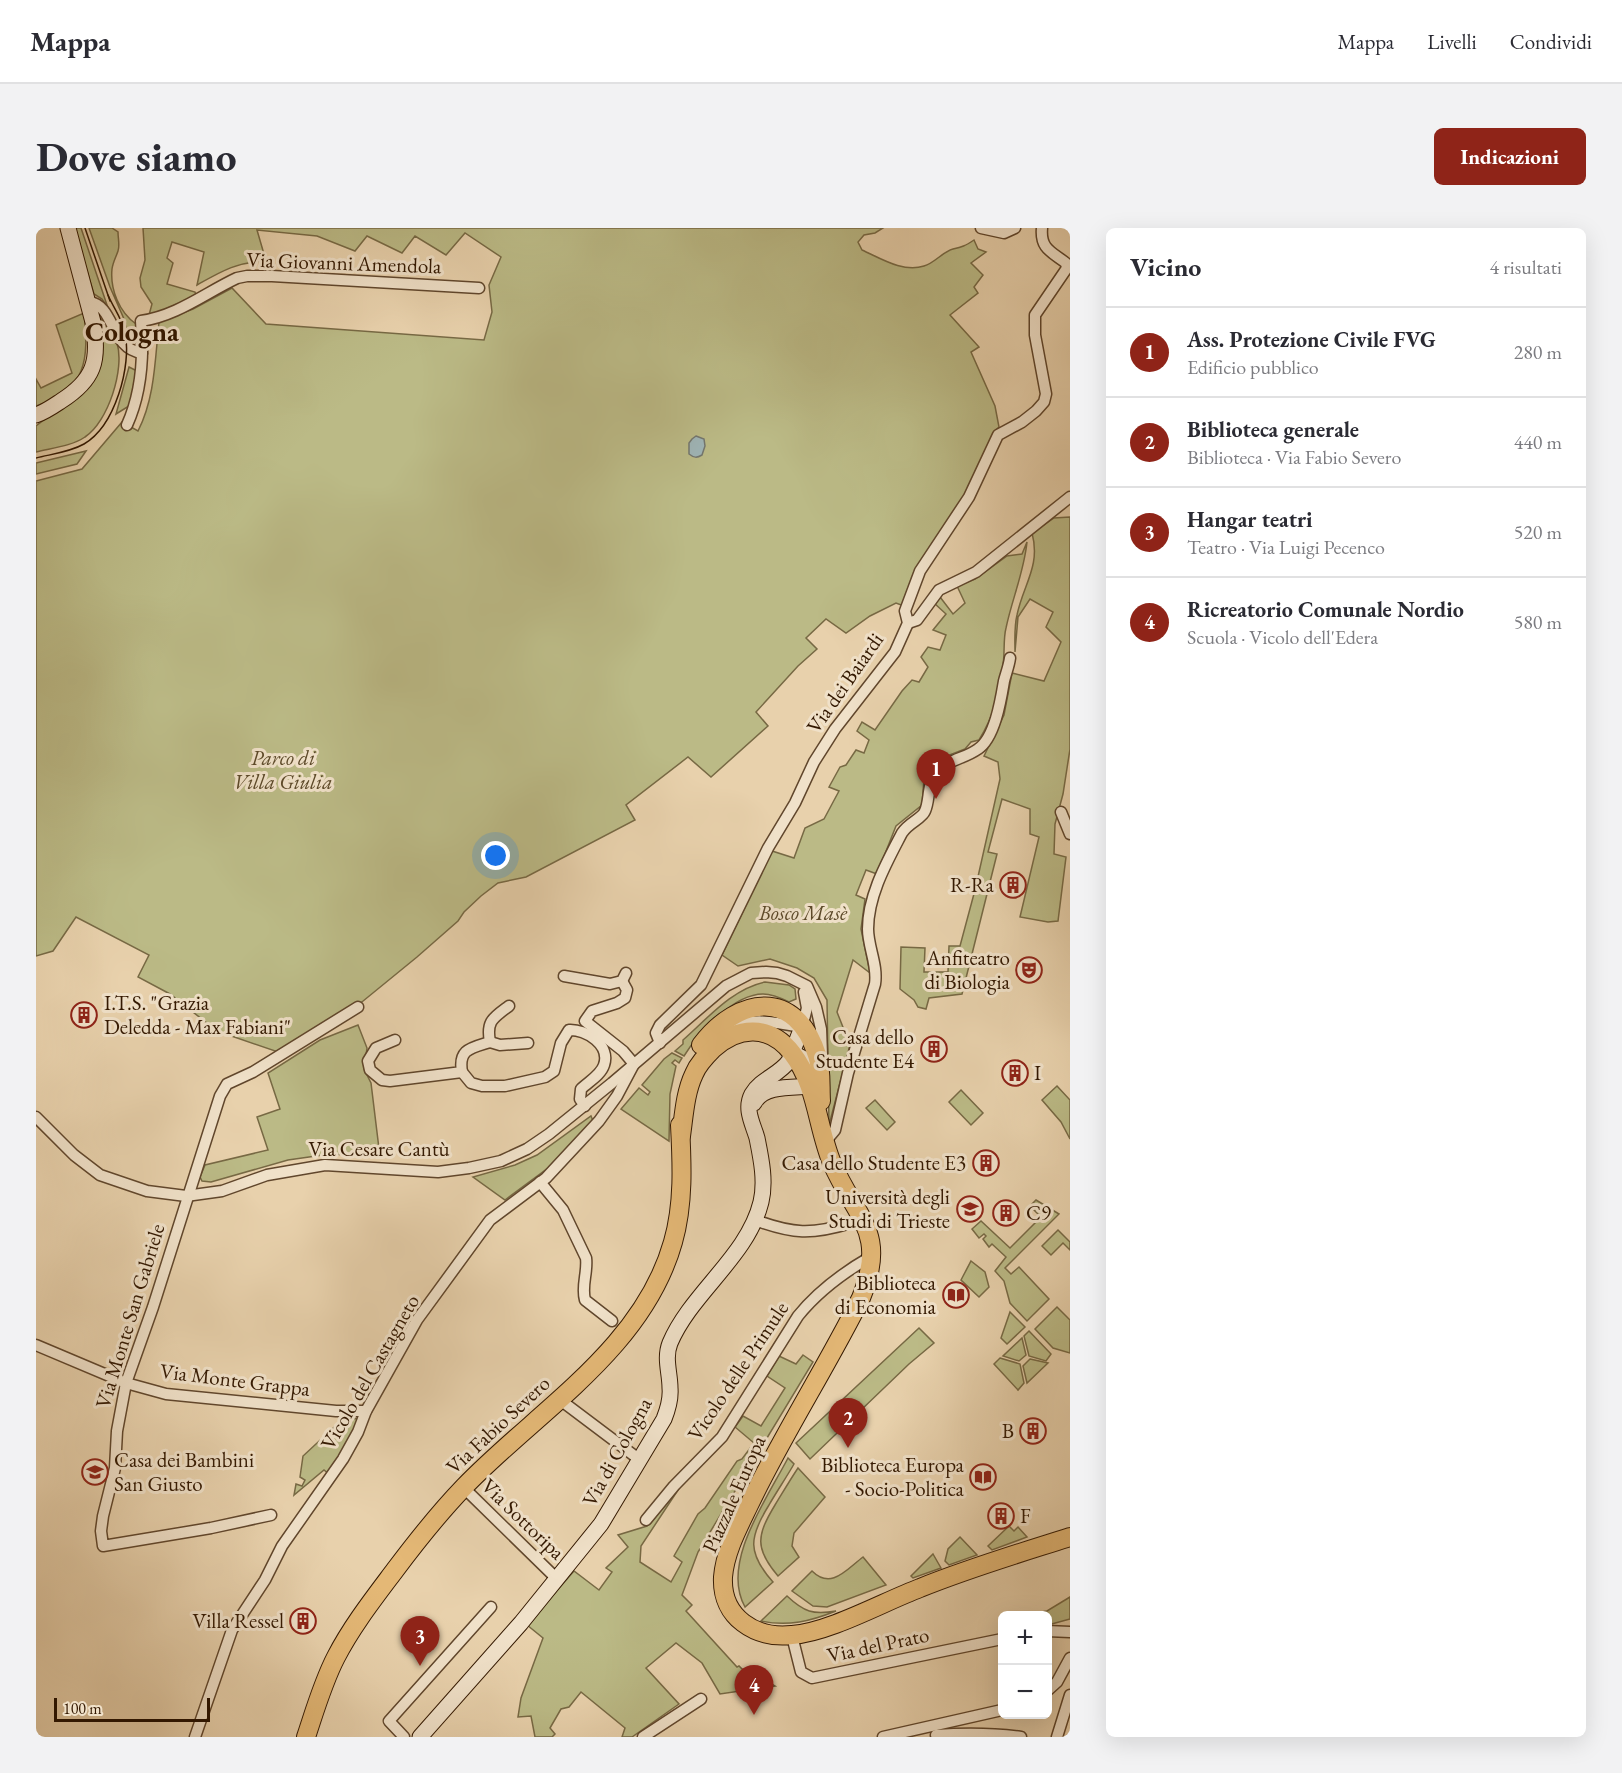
<!DOCTYPE html>
<html lang="it">
<meta charset="utf-8">
<style>
:root{--surface:#fff;--page:#f2f2f3;--text:#2b2b33;--muted:#7c7c81;--line:#e1e1e2;--accent:#8f2418}
body{margin:0;font-family:"EB Garamond",serif;background:var(--page);color:var(--text)}
.controls{position:absolute;right:18px;bottom:18px;display:grid;overflow:hidden;border-radius:9px;box-shadow:0 6px 24px #0002}
.controls button{width:54px;height:54px;display:grid;place-items:center;padding:0;border:0;border-bottom:2px solid var(--line);background:var(--surface);color:var(--text);font:30px sans-serif}
.scale{position:absolute;left:18px;bottom:15px;width:156px;box-sizing:border-box;padding-left:6px;border:3px solid #331801;border-top:0;font-size:16px;line-height:21px;white-space:nowrap;color:#331801;-webkit-text-stroke:4px #f0e1c9;paint-order:stroke}
.you{position:absolute;left:460px;top:628px;width:21px;height:21px;margin:-15px;border:4px solid #fff;border-radius:50%;background:#1a73e8;box-shadow:0 0 0 9px #1a73e833}
.badge{display:grid;place-items:center;width:39px;height:39px;border-radius:50%;background:var(--accent);color:#fff;font-size:20px;font-weight:700}
.pin{position:absolute;translate:-50% -50px;filter:drop-shadow(0 2px 3px #0008)}
.pin::after{content:'';position:absolute;top:32px;width:21px;height:18px;background:inherit;clip-path:polygon(0 0,100% 0,50% 100%)}
.list{margin:0;padding:0;list-style:none}
h2{display:flex;justify-content:space-between;align-items:center;height:78px;margin:0;padding:0 24px;font-size:26px}
h2 small{font-size:20px;font-weight:400;color:var(--muted)}
.list li{display:grid;grid-template-columns:39px 1fr auto;gap:18px;align-items:center;box-sizing:border-box;height:90px;padding:0 24px;border-top:2px solid var(--line)}
.list b{display:block;font-size:22px;white-space:nowrap}
.list p{margin:0;font-size:20px;white-space:nowrap;color:var(--muted)}
.list em{font-size:20px;font-style:normal;color:var(--muted)}
.map{position:relative;flex:none;width:1034px;height:1509px;overflow:hidden;border-radius:9px}
header{display:flex;align-items:center;gap:36px;box-sizing:border-box;height:84px;padding:0 30px;background:var(--surface);border-bottom:2px solid var(--line)}
header strong{font-size:28px}
nav{display:flex;gap:33px;margin-inline-start:auto;font-size:21px}
.intro{display:flex;align-items:center;justify-content:space-between;box-sizing:border-box;height:144px;padding:0 36px}
h1{margin:0;font-size:42px}
.button{padding:15px 27px;border-radius:9px;background:var(--accent);color:#fff;font-size:21px;font-weight:700}
main{display:flex;gap:36px;padding:0 36px}
aside{flex:1;background:var(--surface);border-radius:9px;box-shadow:0 6px 24px #0002}
.map>svg:first-child{display:block}
</style>
<header>
<strong>Mappa</strong>
<nav><a>Mappa</a><a>Livelli</a><a>Condividi</a></nav>
</header>
<div class="intro"><h1>Dove siamo</h1><a class="button">Indicazioni</a></div>
<main>
<div class="map">
<svg width="1034" height="1509" viewBox="0 0 1034 1509">
<rect width="100%" height="100%" fill="#e8d1ac"/>
<filter id="stains"><feTurbulence type="fractalNoise" baseFrequency=".00333" numOctaves="4"/><feColorMatrix values="0 0 0 0 .2 0 0 0 0 .09 0 0 0 0 .02 0 0 0 .5 -.17"/></filter>
<radialGradient id="worn" r=".72"><stop offset=".6" stop-color="#630" stop-opacity="0"/><stop offset="1" stop-color="#630" stop-opacity=".3"/></radialGradient>
<g fill="#bbba86" stroke="#776944" stroke-width="1.5">
<polygon points="38,0 45,0 72,80 66,71 58,66"/>
<path d="M53,0H76L82,4C82,10 84,18 82,23C80,29 77,34 76,41C74,61 83,84 100,96V110L95,114H93L88,91L74,59Z"/>
<path d="M107,0H847L839,5L828,7L822,14L826,22C844,30 867,45 888,38C899,35 906,24 917,21C926,19 929,18 938,12L942,21L950,24L935,35L947,47L938,59L942,65L914,87L943,119L935,124L959,178L963,199L959,203L937,254L868,378L860,375L834,388L810,405L790,391L770,410L781,421L762,438L720,484L732,498L675,549L652,529L590,577L599,592L490,649L462,655L445,668L428,684L422,693L381,729L321,778L242,824L181,803L134,766L102,749L113,727L40,689L17,723L0,728V253L46,241L86,194L102,203C119,170 119,131 123,94L157,81L196,60L230,96L448,112L456,84L453,57L465,29L429,5L410,27L379,8L366,25L331,8L319,23L281,8L221,2L230,33C201,34 186,43 161,57L168,24L136,14L131,30L137,35L131,56L159,64L160,67L120,86L113,87L116,76L105,59L104,50L109,32Z"/>
<path d="M48,85C53,131 51,163 0,178V151L5,160L36,145L20,97Z"/>
<path d="M63,88C67,95 79,108 81,115C89,141 72,194 49,209C36,218 16,220 0,224V198C50,158 75,161 63,88Z"/>
<polygon points="93,139 101,143 99,160 93,178 80,186"/>
<polygon points="50,223 41,236 0,246 0,235"/>
<path d="M1034,289V521L1027,566L1019,596L1018,626L1030,629L1022,693L1012,694L984,689L1003,609L994,606V581L966,571L952,624L961,626L926,766L893,770L890,781L882,779L878,772L864,761L865,719L889,720L888,744H912L913,718H924L939,662L964,551L962,534L948,528L968,487L976,445L1008,453L1025,414L1010,399L1017,384L994,371L982,389L979,424C979,412 978,399 981,387C987,357 1005,338 996,305L1018,290Z"/>
<path d="M991,314C988,344 976,371 970,400C967,412 969,425 967,437C965,464 957,489 943,512L935,514L929,521L903,531L888,551L886,577L860,598L841,646L830,642L820,667L829,671L825,701L834,745L817,732L801,784L814,817L793,897L791,772L778,750L761,740L734,731L702,738L686,727L736,623L758,630L769,600L788,591L803,563L793,559L804,539L810,537L820,522L828,525L833,512L821,503L826,494L839,502L866,463L876,452L883,454L892,439L885,429L892,419L904,422L910,407L897,402L910,386L898,375L904,369L917,386L929,375L921,358L939,351L971,328L986,326Z"/>
<path d="M729,754L753,757L759,761L760,771L753,774C745,770 736,766 727,766C698,766 662,805 648,828L639,823L647,816V812C672,790 696,761 729,754Z"/>
<polygon points="322,797 331,820 328,841 335,855 344,929 294,926 252,932 175,954 166,953 164,949 169,937 232,922 221,889 244,881 232,845 284,812"/>
<polygon points="636,825 646,830 643,835 639,832 636,835 640,838 634,866 633,913 585,881 603,860 612,867 614,864 606,857 628,831"/>
<polygon points="1021,858 1034,872 1034,911 1025,894 1006,872"/>
<polygon points="925,862 947,885 935,897 913,874"/>
<polygon points="839,872 859,894 851,902 830,880"/>
<polygon points="555,888 557,893 512,940 469,972 437,949 479,937 501,927"/>
<polygon points="1000,972 1023,986 969,1040 975,1046 983,1039 1013,1071 991,1093 974,1075 968,1053 959,1043 970,1029 956,1016 953,1019 947,1011 950,1008 948,1006 943,1010 936,1001 945,993 974,1020 1005,989 994,978"/>
<polygon points="1022,1002 1034,1014 1034,1022 1027,1015 1015,1027 1006,1018"/>
<polygon points="935,1033 949,1044 953,1059 943,1069 925,1052"/>
<polygon points="1021,1079 1034,1092 1034,1125 1017,1120 999,1101"/>
<polygon points="974,1084 989,1099 971,1116 965,1110"/>
<polygon points="883,1100 898,1115 873,1136 774,1231 760,1215"/>
<polygon points="993,1103 1015,1126 1010,1133 993,1128 988,1108"/>
<polygon points="986,1110 990,1127 983,1133 967,1128"/>
<polygon points="767,1127 777,1134 662,1324 646,1367 656,1377 650,1383 701,1439 703,1438 718,1453 724,1449 739,1458 684,1466 666,1435 640,1415 610,1440 643,1476 596,1509 586,1509 589,1500 545,1464 533,1479 525,1481 514,1500 519,1506 516,1509 499,1509 495,1488 482,1489 485,1470 507,1410 491,1397 538,1343 563,1362 576,1344 570,1340 592,1319 582,1307 611,1298 644,1259 605,1318 604,1334 635,1354 646,1334 638,1328 662,1286 669,1280 701,1233 706,1231 718,1215 699,1199 707,1188 725,1198 749,1160 731,1148 743,1128 760,1136"/>
<polygon points="964,1130 984,1136 988,1155 982,1162 958,1136"/>
<polygon points="994,1131 1012,1135 991,1155 987,1138"/>
<polygon points="308,1190 323,1191 314,1211 294,1247 288,1242 258,1267 260,1256 266,1258 269,1252 264,1249 267,1228"/>
<path d="M752,1230L758,1236C750,1250 741,1263 733,1277C713,1309 711,1325 737,1354L709,1379C684,1335 732,1269 752,1230Z"/>
<path d="M762,1240L789,1269L758,1305L756,1318L763,1329L742,1348C718,1320 721,1307 739,1277C747,1264 754,1252 762,1240Z"/>
<polygon points="973,1298 978,1303 982,1299 991,1309 956,1322 952,1318"/>
<polygon points="924,1309 941,1327 913,1337 909,1333 912,1321"/>
<polygon points="897,1326 905,1340 877,1350 875,1348"/>
<path d="M827,1329L850,1357L791,1379L777,1378L756,1363L776,1343C795,1362 810,1342 827,1329Z"/>
<path d="M751,1368C768,1384 777,1387 800,1383C775,1393 752,1399 725,1393Z"/>
<polygon points="1034,1369 1034,1391 1012,1397 1011,1388 986,1387 1011,1383"/>
</g>
<path fill="#9eb4b6" stroke="#73766e" stroke-width="1.5" d="M660,208L668,211L669,218L666,227C661,230 658,230 653,226V215L656,211Z"/>
<g fill="none" stroke-linecap="round" stroke-linejoin="round">
<g stroke="#60462c" stroke-width="13">
<g id="minor">
<polyline points="945,0 968,5 979,0"/>
<path d="M53,74C79,77 74,121 106,125"/>
<path d="M91,197C106,164 108,129 105,93C141,88 169,65 201,50L211,48H236L443,60"/>
<polyline points="872,395 881,392 903,362 940,344 1034,269"/>
<polyline points="1025,584 1034,606"/>
<polyline points="528,748 574,756 586,753 590,745"/>
<path d="M699,799C719,788 744,796 766,799"/>
<polyline points="766,799 771,780 768,764"/>
<path d="M359,812L340,820L332,833L334,842L346,852L354,853L426,844C422,821 435,820 454,814C450,793 457,790 473,778"/>
<polyline points="454,814 464,817 492,815"/>
<path d="M624,815L620,805L624,797L665,757L732,620L759,575L778,534L799,501L859,424L872,395L869,383L884,343L933,269L962,207L986,194L1000,183L1008,174L1010,166L999,107V87L1031,40L1030,35C1016,24 1004,21 1006,0"/>
<path d="M426,844L435,855L446,858H469L509,849L518,843L525,815L533,802C550,801 575,817 568,837C565,847 552,854 545,861L544,871L549,878"/>
<polyline points="0,889 38,927 64,947 111,963 150,968 186,963 231,947 289,937 402,944 433,940 465,933 491,921 513,906 576,855 690,758 715,745 730,744 741,745 751,748 771,758 780,779 785,801 786,828"/>
<path d="M789,914L799,902L812,845L839,756C842,737 832,719 832,701C832,667 851,634 866,605C873,594 886,591 889,583C894,572 891,557 899,548C915,528 925,533 942,521C959,510 965,471 968,453C970,445 973,438 974,430"/>
<path d="M504,954L527,982L550,1030C552,1044 545,1058 549,1072L576,1093"/>
<path d="M719,992C757,1006 775,1007 815,995"/>
<polyline points="0,1117 90,1155 130,1166 300,1183 330,1183"/>
<polyline points="523,1171 604,1232"/>
<polyline points="427,1259 520,1350"/>
<polyline points="235,1287 175,1300 67,1318 65,1303 67,1288 79,1240 81,1203 90,1155 117,1079 184,868 191,856 217,844 322,779"/>
<path d="M610,1292L638,1258L686,1209L762,1088C783,1062 808,1044 836,1028"/>
<polyline points="1011,1403 1034,1404"/>
<polyline points="756,1408 765,1444 776,1450 966,1411"/>
<polyline points="1011,1463 1021,1454 1034,1430"/>
<path d="M900,1507C930,1505 956,1505 985,1509"/>
<polyline points="159,1509 196,1402 229,1352 246,1318 307,1231 322,1204 330,1183 381,1092 454,992 510,950 563,893 581,868 598,836 587,823 549,793 556,783 581,775 589,770 591,762 586,753"/>
<polyline points="368,1509 353,1493 455,1379"/>
<polyline points="607,1509 665,1471"/>
<polyline points="847,1509 966,1482"/>
<polyline points="1021,1509 1034,1467"/>
</g>
</g>
<g stroke="#331801" stroke-width="17">
<g id="secondary">
<path d="M0,187C9,184 16,179 25,173C58,152 64,133 57,94L32,0"/>
<path d="M718,875C729,854 764,861 784,857C777,838 776,833 756,825"/>
<path d="M384,1509L485,1395L565,1296L628,1191C632,1181 635,1171 634,1160C634,1145 628,1130 634,1115C655,1065 712,1028 725,974C730,953 725,930 721,910C717,896 708,881 716,866C725,851 743,847 753,833L766,799"/>
</g>
</g>
<g stroke="#331801" stroke-width="20">
<g id="primary">
<path d="M665,817C702,768 760,760 781,827C786,841 784,859 785,873"/>
<path d="M645,908C648,887 649,865 658,846C662,836 670,828 677,821C702,798 733,796 756,825C781,857 781,899 796,935C820,991 852,1003 825,1070C790,1140 747,1206 713,1277C702,1300 689,1324 687,1349C685,1390 720,1411 756,1407C794,1404 847,1374 884,1360C933,1340 984,1325 1034,1309"/>
<path d="M270,1509C279,1482 287,1454 300,1429C316,1398 338,1370 359,1342C380,1314 403,1285 428,1259C501,1183 607,1121 637,1014C648,976 646,935 644,897"/>
</g>
</g>
<use href="#minor" stroke="#f0e1c9" stroke-width="10"/>
<use href="#secondary" stroke="#f0e1c9" stroke-width="15"/>
<use href="#primary" stroke="#e4b876" stroke-width="18"/>
<g stroke="#331801" stroke-width="1.5">
<polyline points="49,0 74,73"/>
<path d="M0,230C16,226 34,224 48,216C79,198 96,138 89,104C86,91 77,79 72,67"/>
</g>
</g>
<defs>
<g id="building-ring" transform="scale(1.35)"><circle r="9.5" fill="#f0e1c9" stroke="#8f2418" stroke-width="1.5"/><path d="M-4-6H4V6H1V3H-1V6H-4ZM-2.5-4.3h1.7v1.8h-1.7ZM.8-4.3h1.7v1.8H.8ZM-2.5-1h1.7V.8h-1.7ZM.8-1h1.7V.8H.8Z" fill="#8f2418"/></g>
<g id="theatre-ring" transform="scale(1.35)"><circle r="9.5" fill="#f0e1c9" stroke="#8f2418" stroke-width="1.5"/><path d="M-5-5.5Q0-4 5-5.5V0Q5 5 0 6Q-5 5-5 0ZM-3.3-2.5H-1v1.5H-3.3ZM1-2.5H3.3v1.5H1ZM-2.8 1Q0 5.5 2.8 1Z" fill="#8f2418"/></g>
<g id="university-ring" transform="scale(1.35)"><circle r="9.5" fill="#f0e1c9" stroke="#8f2418" stroke-width="1.5"/><path d="M0-5L7-2L0 1L-7-2ZM-4 1L0 2.5L4 1V4Q0 6-4 4Z" fill="#8f2418"/></g>
<g id="library-ring" transform="scale(1.35)"><circle r="9.5" fill="#f0e1c9" stroke="#8f2418" stroke-width="1.5"/><path d="M-6-4Q-3-5.5-.7-3.5V5Q-3 3-6 4ZM6-4Q3-5.5 .7-3.5V5Q3 3 6 4Z" fill="#8f2418"/></g>
<g id="school-ring" transform="scale(1.35)"><circle r="9.5" fill="#f0e1c9" stroke="#8f2418" stroke-width="1.5"/><path d="M0-5L7-2L0 1L-7-2ZM-4 1L0 2.5L4 1V4Q0 6-4 4Z" fill="#8f2418"/></g>
</defs>
<g fill-rule="evenodd">
<use href="#building-ring" x="977" y="657"/>
<use href="#theatre-ring" x="993" y="742"/>
<use href="#building-ring" x="48" y="787"/>
<use href="#building-ring" x="898" y="821"/>
<use href="#building-ring" x="979" y="845"/>
<use href="#building-ring" x="950" y="935"/>
<use href="#university-ring" x="934" y="981"/>
<use href="#building-ring" x="970" y="985"/>
<use href="#library-ring" x="920" y="1067"/>
<use href="#building-ring" x="997" y="1203"/>
<use href="#school-ring" x="59" y="1244"/>
<use href="#library-ring" x="947" y="1249"/>
<use href="#building-ring" x="965" y="1288"/>
<use href="#building-ring" x="267" y="1393"/>
</g>
<g text-anchor="middle" stroke-width="6" stroke-linejoin="round" paint-order="stroke">
<g font-size="21" fill="#331801" stroke="#f0e1c9">
<text transform="translate(308 35) rotate(2)" y="7">Via Giovanni Amendola</text>
<text transform="translate(809 455) rotate(-55)" y="7">Via dei Baiardi</text>
<text x="343" y="928">Via Cesare Cantù</text>
<text transform="translate(94 1088) rotate(-73)" y="7">Via Monte San Gabriele</text>
<text transform="translate(702 1143) rotate(-56)" y="7">Vicolo delle Primule</text>
<text transform="translate(334 1144) rotate(-60)" y="7">Vicolo del Castagneto</text>
<text transform="translate(199 1152) rotate(7)" y="7">Via Monte Grappa</text>
<text transform="translate(462 1197) rotate(-43)" y="7">Via Fabio Severo</text>
<text transform="translate(581 1224) rotate(-61)" y="7">Via di Cologna</text>
<text transform="translate(698 1266) rotate(-66)" y="7">Piazzale Europa</text>
<text transform="translate(487 1291) rotate(44)" y="7">Via Sottoripa</text>
<text transform="translate(842 1417) rotate(-12)" y="7">Via del Prato</text>
</g>
<g font-size="21" font-style="italic" fill="#5c4929" stroke="#f0e1c9">
<text x="247" y="537">Parco di<tspan x="247" dy="24">Villa Giulia</tspan></text>
<text x="767" y="692">Bosco Masè</text>
</g>
<g font-size="21" fill="#331801" stroke="#f0e1c9" text-anchor="end">
<text x="958" y="664">R-Ra</text>
<text x="974" y="737">Anfiteatro<tspan x="974" dy="24">di Biologia</tspan></text>
<text x="68" y="782" text-anchor="start">I.T.S. "Grazia<tspan x="68" dy="24">Deledda - Max Fabiani"</tspan></text>
<text x="878" y="816">Casa dello<tspan x="878" dy="24">Studente E4</tspan></text>
<text x="998" y="852" text-anchor="start">I</text>
<text x="930" y="942">Casa dello Studente E3</text>
<text x="914" y="976">Università degli<tspan x="914" dy="24">Studi di Trieste</tspan></text>
<text x="990" y="992" text-anchor="start">C9</text>
<text x="900" y="1062">Biblioteca<tspan x="900" dy="24">di Economia</tspan></text>
<text x="978" y="1210">B</text>
<text x="78" y="1239" text-anchor="start">Casa dei Bambini<tspan x="78" dy="24">San Giusto</tspan></text>
<text x="928" y="1244">Biblioteca Europa<tspan x="928" dy="24">- Socio-Politica</tspan></text>
<text x="984" y="1295" text-anchor="start">F</text>
<text x="248" y="1400">Villa Ressel</text>
</g>
<g font-size="27" font-weight="bold" fill="#331801" stroke="#f0e1c9">
<text x="96" y="113">Cologna</text>
</g>
</g>
<rect width="100%" height="100%" filter="url(#stains)"/>
<rect width="100%" height="100%" fill="url(#worn)"/>
</svg>
<div class="controls">
<button>+</button>
<button>−</button>
</div>
<div class="scale">100 m</div>
<div class="you"></div>
<div class="pin badge" style="left:900px;top:571px">1</div>
<div class="pin badge" style="left:812px;top:1220px">2</div>
<div class="pin badge" style="left:384px;top:1438px">3</div>
<div class="pin badge" style="left:718px;top:1487px">4</div>
</div>
<aside>
<h2>Vicino<small>4 risultati</small></h2>
<ul class="list">
<li><span class="badge">1</span><div><b>Ass. Protezione Civile FVG</b><p>Edificio pubblico</p></div><em>280 m</em></li>
<li><span class="badge">2</span><div><b>Biblioteca generale</b><p>Biblioteca · Via Fabio Severo</p></div><em>440 m</em></li>
<li><span class="badge">3</span><div><b>Hangar teatri</b><p>Teatro · Via Luigi Pecenco</p></div><em>520 m</em></li>
<li><span class="badge">4</span><div><b>Ricreatorio Comunale Nordio</b><p>Scuola · Vicolo dell'Edera</p></div><em>580 m</em></li>
</ul>
</aside>
</main>
